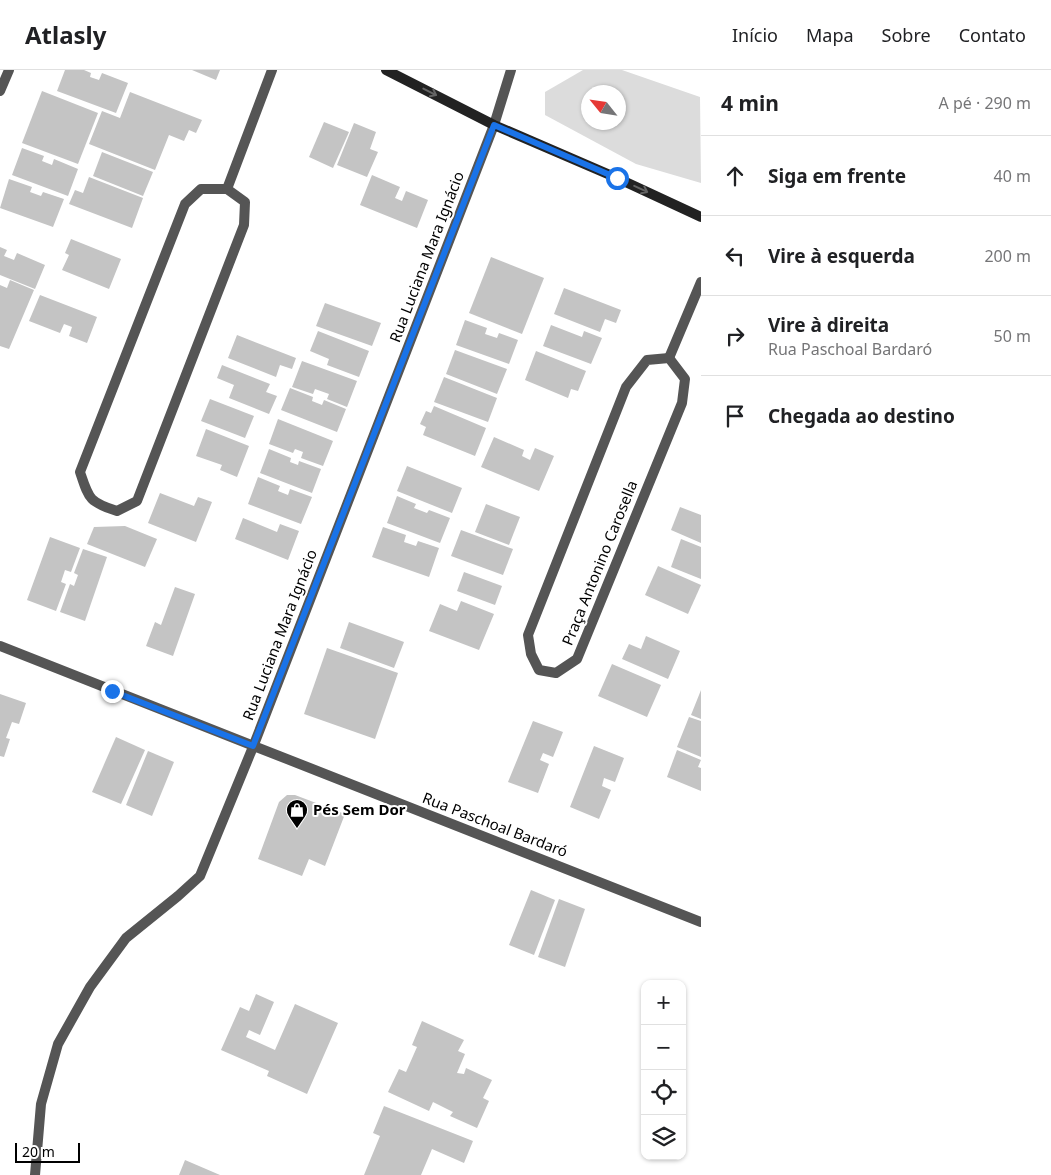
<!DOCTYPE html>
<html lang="pt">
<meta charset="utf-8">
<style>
:root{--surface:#fff;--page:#f2f2f2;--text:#202124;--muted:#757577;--line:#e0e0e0}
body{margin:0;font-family:"Noto Sans",sans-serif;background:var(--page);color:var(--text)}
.controls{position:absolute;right:15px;bottom:15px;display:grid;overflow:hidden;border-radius:10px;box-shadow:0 1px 4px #0004}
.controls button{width:45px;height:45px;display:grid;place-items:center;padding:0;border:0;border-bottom:1px solid var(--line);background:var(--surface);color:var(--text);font:25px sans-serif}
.compass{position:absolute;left:581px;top:15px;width:45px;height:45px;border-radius:50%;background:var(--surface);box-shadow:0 1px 4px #0004;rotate:300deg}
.scale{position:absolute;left:15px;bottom:12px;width:65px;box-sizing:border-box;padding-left:5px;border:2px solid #000;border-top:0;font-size:14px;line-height:18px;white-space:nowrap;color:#000;-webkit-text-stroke:4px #fff;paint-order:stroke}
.stop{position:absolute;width:15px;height:15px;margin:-11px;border:4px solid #1a73e8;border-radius:50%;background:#fff}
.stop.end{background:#1a73e8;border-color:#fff;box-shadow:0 1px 5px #0008}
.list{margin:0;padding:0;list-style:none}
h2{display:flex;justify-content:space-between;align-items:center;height:65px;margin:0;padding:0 20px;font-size:21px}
h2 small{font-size:16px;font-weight:400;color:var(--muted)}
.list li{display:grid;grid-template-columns:32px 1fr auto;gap:15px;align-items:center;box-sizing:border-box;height:80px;padding:0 20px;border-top:1px solid var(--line)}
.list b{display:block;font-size:19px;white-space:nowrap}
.list p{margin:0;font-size:16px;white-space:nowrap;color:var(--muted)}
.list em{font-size:16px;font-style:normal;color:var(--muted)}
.icon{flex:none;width:28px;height:28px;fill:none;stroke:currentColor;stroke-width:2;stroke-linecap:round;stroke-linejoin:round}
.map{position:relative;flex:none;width:701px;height:1105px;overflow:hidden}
header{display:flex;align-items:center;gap:30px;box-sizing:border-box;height:70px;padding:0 25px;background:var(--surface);border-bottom:1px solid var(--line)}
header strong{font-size:24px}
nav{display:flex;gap:28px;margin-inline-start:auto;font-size:18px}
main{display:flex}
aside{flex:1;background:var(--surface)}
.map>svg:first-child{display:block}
</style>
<header>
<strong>Atlasly</strong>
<nav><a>Início</a><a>Mapa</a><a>Sobre</a><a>Contato</a></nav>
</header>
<main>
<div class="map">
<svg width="701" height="1105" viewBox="0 0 701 1105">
<rect width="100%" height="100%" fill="#fff"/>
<path fill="#dcdcdc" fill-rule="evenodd" d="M583,0H622L700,27L701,113L636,94L545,45V22ZM588,22H618V52H588Z"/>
<g fill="#c4c4c4">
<polygon points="65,0 84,0 91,3 90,7 99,10 102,3 128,13 116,43 57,21"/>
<polygon points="192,0 220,0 216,10"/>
<polygon points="42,21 98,43 78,94 22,73"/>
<polygon points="130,22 202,50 196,63 189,60 184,71 169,65 155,100 89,74 102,41 120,48"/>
<polygon points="324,52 349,62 333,98 309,87"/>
<polygon points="354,53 376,62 370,79 378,82 367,107 337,95"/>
<polygon points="22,78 44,86 42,91 52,95 54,89 78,99 68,126 12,105"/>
<polygon points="102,82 153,102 143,126 93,106"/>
<polygon points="372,105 400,117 395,128 402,131 406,121 428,130 417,158 360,135"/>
<polygon points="89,107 143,128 132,158 69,134 75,120 83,123"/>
<polygon points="9,109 32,117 30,122 41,126 43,122 64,129 53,157 0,138"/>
<polygon points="71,169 121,189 109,219 62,200 69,185 65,183"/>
<polygon points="0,177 7,180 4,186 14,190 17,183 45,195 35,219 0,205"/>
<polygon points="491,187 544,208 522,264 469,243"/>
<polygon points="10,210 34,220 9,279 0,276 0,215 7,218"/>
<polygon points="564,218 621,240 616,253 605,249 600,262 554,244"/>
<polygon points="40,225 97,247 87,273 69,266 72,257 64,254 60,263 29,251"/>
<polygon points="325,233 381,253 372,276 316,256"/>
<polygon points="465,250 487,258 485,264 497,268 499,263 518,270 509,294 456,275"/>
<polygon points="551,255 582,267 584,261 602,268 591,294 543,276"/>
<polygon points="318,261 369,281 359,307 327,295 329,289 310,281"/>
<polygon points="237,265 296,288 292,299 280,295 276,307 228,288"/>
<polygon points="455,280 507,299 497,324 446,304"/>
<polygon points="536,281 586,301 578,321 571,319 568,328 525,310"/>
<polygon points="302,291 357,311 347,337 327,329 329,324 315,319 313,324 292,317"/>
<polygon points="222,295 270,314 266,322 277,326 269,344 229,328 234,315 217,308"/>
<polygon points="444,307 497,328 488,352 434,332"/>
<polygon points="290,318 313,327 312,331 322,335 324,330 346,339 337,362 281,340"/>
<polygon points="210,329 254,346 245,368 201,351"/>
<polygon points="434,336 486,358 475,386 423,365 426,357 420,354 426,341 431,343"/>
<polygon points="278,349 333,371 323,396 301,388 303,382 295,379 293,383 269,374"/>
<polygon points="206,359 249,376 237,407 220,400 222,395 196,386"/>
<polygon points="494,367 524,380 522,386 530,390 535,378 554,386 539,421 481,397"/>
<polygon points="269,379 291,388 290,392 298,395 299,391 321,399 312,423 260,403"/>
<polygon points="407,396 462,418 452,443 397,421"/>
<polygon points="258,407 280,416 278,421 288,425 290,419 312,427 301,454 248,434"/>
<polygon points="160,423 194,436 198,427 212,432 196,472 148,453"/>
<polygon points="397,426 416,434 414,438 427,443 429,440 450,448 440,473 387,453"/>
<polygon points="486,434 520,447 509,475 475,462"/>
<polygon points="680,437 701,445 701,473 671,460"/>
<polygon points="243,448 277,462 280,454 299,461 288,490 235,469"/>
<polygon points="125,456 157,469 145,497 87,474 94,457"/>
<polygon points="383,457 406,465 404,472 416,476 418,471 439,478 429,507 372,487"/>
<polygon points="461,460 513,479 503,505 451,486"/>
<polygon points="50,467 80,478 71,502 65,500 61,512 66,514 56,541 27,530"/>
<polygon points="681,469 701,477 701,509 671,497"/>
<polygon points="83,479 107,487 85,551 60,542 70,514 74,516 78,505 74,503"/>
<polygon points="658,496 701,515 688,544 645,525"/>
<polygon points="464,502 502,516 495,535 457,521"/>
<polygon points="175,517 195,524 173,586 146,576 155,552 161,555"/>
<polygon points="461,531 494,544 479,580 429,561 440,534 457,541"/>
<polygon points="349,552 404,572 394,598 340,578"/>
<polygon points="646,566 680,581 668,609 622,589 629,574 641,579"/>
<polygon points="327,578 398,603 375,669 304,644"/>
<polygon points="612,594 661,615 647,647 598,626"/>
<polygon points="701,620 701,649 691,645"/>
<polygon points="0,624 26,633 19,654 12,652 6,668 10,669 4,687 0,686"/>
<polygon points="689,647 701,651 701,687 677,677"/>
<polygon points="533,651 563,662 553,687 543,683 540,690 549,694 538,723 508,712"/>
<polygon points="116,667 145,680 121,734 92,722"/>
<polygon points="594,676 624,688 615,712 604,708 602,716 611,720 599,749 570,737"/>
<polygon points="677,680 701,690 698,697 701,698 701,721 667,707"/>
<polygon points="148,681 174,692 152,746 126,735"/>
<polygon points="287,725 295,725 345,744 325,796 309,789 302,806 258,789 279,732"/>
<polygon points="531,820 555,830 534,885 509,875"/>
<polygon points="559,829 585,839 565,897 538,887"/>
<polygon points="256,924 274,932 260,965 249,960 246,967 275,980 295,934 338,953 307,1024 267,1006 269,1001 221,980 240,937 249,941"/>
<polygon points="422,951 464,970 458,981 465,984 457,1003 464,1004 466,998 492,1010 483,1028 489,1031 477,1058 450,1046 453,1042 433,1032 429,1041 388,1022 399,999 406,1002 417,977 412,975"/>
<polygon points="384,1036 473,1071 464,1093 432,1079 421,1105 364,1105 380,1066 373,1063"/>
<polygon points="185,1090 220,1105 179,1105"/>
</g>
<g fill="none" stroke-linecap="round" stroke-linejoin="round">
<g stroke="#555" stroke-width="10">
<polyline points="0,21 9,0"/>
<path d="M201,119H227L245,132L244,155L137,431L117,441C89,432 89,429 80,402L185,134Z"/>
<polyline points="227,119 272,0"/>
<polygon points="669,288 685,309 682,333 577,589 556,603 539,600 531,584 528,565 626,317 647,290"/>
<polyline points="669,288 701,212"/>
<polyline points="0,576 701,852"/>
<polyline points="35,1105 41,1034 58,974 90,917 126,868 178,826 200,806 253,677 494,55 511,0"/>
</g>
<polyline stroke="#222" stroke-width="10" points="386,0 494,55 617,108 701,147"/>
</g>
<defs><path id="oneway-shaft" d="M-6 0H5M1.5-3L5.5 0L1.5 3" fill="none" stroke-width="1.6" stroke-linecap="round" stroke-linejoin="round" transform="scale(1.25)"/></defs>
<g stroke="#646464">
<use href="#oneway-shaft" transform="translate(430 22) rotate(27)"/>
<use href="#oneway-shaft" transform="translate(641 119) rotate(25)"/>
</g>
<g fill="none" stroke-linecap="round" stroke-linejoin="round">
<polyline stroke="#1a73e8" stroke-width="6" points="112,621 253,676 494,55 617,108"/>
</g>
<defs>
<g id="shop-pin" transform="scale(1.125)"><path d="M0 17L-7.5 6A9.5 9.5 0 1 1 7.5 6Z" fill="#000" stroke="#fff"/><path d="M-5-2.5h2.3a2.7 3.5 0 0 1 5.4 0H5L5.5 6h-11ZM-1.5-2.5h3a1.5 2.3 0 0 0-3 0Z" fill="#fff"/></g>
</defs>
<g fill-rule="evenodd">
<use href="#shop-pin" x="297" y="740"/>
</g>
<g text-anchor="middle" stroke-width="4" stroke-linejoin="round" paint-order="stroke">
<g font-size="15" fill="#000" stroke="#fff">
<text transform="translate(427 187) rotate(-69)" y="5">Rua Luciana Mara Ignácio</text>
<text transform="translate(600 493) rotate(-68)" y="5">Praça Antonino Carosella</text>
<text transform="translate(280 565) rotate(-69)" y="5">Rua Luciana Mara Ignácio</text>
<text transform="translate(495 755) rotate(21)" y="5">Rua Paschoal Bardaró</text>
</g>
<g font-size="15" font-weight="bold" fill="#000" stroke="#fff" text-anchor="start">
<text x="313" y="745">Pés Sem Dor</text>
</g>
</g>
</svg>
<div class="controls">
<button>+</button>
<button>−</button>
<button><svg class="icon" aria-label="locate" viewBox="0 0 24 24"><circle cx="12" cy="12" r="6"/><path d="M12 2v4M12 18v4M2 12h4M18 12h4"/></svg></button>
<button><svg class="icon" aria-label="layers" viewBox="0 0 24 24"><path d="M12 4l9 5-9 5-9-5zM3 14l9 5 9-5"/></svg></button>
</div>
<svg class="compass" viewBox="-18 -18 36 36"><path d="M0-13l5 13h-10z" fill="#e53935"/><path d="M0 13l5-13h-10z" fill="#757577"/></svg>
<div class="scale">20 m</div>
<div class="stop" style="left:617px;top:108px"></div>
<div class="stop end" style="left:112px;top:621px"></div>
</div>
<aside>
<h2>4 min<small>A pé · 290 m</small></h2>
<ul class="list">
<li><svg class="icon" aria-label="ahead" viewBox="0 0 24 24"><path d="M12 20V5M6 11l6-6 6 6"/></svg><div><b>Siga em frente</b></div><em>40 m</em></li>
<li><svg class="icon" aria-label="left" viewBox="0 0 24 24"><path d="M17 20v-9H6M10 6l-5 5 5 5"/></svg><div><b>Vire à esquerda</b></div><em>200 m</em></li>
<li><svg class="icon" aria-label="right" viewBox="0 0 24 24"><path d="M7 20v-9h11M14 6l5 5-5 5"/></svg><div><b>Vire à direita</b><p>Rua Paschoal Bardaró</p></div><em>50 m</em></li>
<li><svg class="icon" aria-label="arrive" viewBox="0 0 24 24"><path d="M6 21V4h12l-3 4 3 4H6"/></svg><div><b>Chegada ao destino</b></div></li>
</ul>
</aside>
</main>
